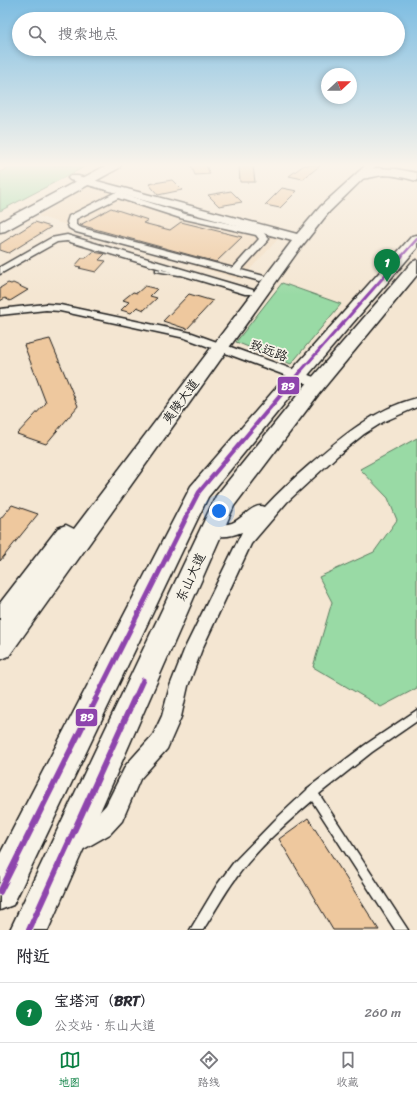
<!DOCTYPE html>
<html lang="zh">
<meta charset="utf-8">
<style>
:root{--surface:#fff;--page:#f2f2f3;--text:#2b2b33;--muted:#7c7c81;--line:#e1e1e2;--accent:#0b8043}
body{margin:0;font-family:Sriracha,"LXGW WenKai TC",sans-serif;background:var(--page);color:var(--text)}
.compass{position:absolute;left:321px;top:68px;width:36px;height:36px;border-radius:50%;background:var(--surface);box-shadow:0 2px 6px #0003;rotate:68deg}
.you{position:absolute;left:219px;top:511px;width:14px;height:14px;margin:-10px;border:3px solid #fff;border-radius:50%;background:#1a73e8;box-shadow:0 0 0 6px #1a73e833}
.badge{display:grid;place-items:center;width:26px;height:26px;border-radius:50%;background:var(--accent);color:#fff;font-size:13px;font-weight:700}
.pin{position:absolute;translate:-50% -33px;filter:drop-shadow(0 1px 2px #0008)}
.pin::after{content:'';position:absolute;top:21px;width:14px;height:12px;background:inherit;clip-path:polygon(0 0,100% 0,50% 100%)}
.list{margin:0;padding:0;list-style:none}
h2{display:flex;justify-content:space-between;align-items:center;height:52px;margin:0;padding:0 16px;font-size:17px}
h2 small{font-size:13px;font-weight:400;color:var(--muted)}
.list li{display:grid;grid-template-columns:26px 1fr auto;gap:12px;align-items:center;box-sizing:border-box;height:60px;padding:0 16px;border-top:1px solid var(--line)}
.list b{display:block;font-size:15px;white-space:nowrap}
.list p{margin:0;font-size:13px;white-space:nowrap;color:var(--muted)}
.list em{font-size:13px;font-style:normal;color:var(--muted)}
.icon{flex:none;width:22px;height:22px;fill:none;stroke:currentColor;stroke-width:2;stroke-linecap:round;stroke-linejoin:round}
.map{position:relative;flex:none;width:417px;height:930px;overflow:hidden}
.search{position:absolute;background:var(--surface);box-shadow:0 2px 6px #0003;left:12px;right:12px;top:12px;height:44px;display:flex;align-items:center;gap:10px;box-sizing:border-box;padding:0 14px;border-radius:22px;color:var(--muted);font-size:15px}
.sheet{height:112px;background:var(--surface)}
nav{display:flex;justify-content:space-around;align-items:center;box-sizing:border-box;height:56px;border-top:1px solid var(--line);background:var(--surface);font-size:11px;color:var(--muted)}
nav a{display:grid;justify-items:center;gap:2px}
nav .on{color:var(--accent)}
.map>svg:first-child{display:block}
</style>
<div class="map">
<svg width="417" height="930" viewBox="0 0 417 930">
<rect width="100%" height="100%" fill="#f4e6d2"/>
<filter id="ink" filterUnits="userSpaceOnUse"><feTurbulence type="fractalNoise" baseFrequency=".025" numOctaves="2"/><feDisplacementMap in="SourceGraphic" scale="8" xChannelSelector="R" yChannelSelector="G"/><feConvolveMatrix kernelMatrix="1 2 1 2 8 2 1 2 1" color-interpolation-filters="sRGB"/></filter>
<g filter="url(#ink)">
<polygon fill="#f2ddc2" points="93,183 184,213 281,236 240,280 38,216"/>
<g fill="#99daa5" stroke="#5a7b60">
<polygon points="13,165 88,165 0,211 0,172"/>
<polygon points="282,283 341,304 291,364 236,342"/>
<polygon points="417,438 417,688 381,707 313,667 332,602 319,577 374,552 397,520 388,498 360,469"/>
</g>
<g fill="#eec89e" stroke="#1c1c1c">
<polygon points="191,165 206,165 210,174 195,175"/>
<polygon points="304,165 321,165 303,179 289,176"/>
<polygon points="239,166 253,166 255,182 240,182"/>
<polygon points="172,180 182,190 158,195 149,184"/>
<polygon points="282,188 297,191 280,208 265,205"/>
<polygon points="231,191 242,202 219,206 208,195"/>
<polygon points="111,208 148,220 143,223 170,230 181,222 242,237 216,262 80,225"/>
<polygon points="35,222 51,227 9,253 0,250 0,244"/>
<polygon points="93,252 105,254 99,260 106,261 96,272 79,268 81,267 75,266 82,258 86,258"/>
<polygon points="8,283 11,284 13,283 28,290 10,301 5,298 0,301 0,288"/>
<polygon points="145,286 157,289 150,296 157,298 144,310 137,307 131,313 121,310 129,302 123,300 133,292 137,293"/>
<polygon points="189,294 213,301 187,329 163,321"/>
<polygon points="50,339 78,406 46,444 17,434 46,403 24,345"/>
<polygon points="12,505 38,514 0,561 0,519"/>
<polygon points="308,818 379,930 333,930 279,839"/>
</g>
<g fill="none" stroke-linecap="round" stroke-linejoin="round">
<g stroke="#1c1c1c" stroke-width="3">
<g id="lane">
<polygon points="156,269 179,273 185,272 187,273 179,275 156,271"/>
<path d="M417,710V721L372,752L319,794L408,930H395L312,801C285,824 257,849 236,878C224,894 214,913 203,930H190L217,885L234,862L275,820L307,790L308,788L365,745Z"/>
</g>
</g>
<g stroke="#1c1c1c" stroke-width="3">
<g id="street">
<path d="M114,193H120L185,214L262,231L269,239L241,270L264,276L265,278L260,281L76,232L69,228L67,222L69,216ZM118,198L180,218L256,235L259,239L233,268L82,228L76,225V219Z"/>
<polygon points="67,235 253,290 254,292 253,294 245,294 67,241 57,242 0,274 0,267 51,238"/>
<polygon points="46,304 60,305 192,333 322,380 324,383 322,386 314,386 185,338 60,311 46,310 0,315 0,309"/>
<path d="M417,398V407L383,422L364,434L338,455L287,502L251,544L202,649L188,686L181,717L167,749L140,779L122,821L110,834L75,854L67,851L64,843L67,835L94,818L106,805L126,765L153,735L162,716L170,686L185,648L242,532C229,537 220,538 207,533L204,529L207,525C215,522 223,526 232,523C243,519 253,502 265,507C279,492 293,479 308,466C340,438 374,409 417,398Z"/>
</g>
</g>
<g stroke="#1c1c1c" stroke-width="3">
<polygon id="secondary" points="366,165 377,165 329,212 298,251 9,656 0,660 0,603 58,528 66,525 74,529 292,241 70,180 68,178 70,176 78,176 297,234 321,206"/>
</g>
<g stroke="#1c1c1c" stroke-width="3">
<g id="primary">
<polygon points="107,165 121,165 119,168 5,231 0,232 0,222"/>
<path d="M376,168L396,169L417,173V181C406,178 394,175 383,175C374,176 366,180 358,178L356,175L358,172Z"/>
<polygon points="417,235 417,248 297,388 208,497 13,905 0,910 0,854 191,486 283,380 412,236"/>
<polygon points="417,260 417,275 318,395 234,506 48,930 10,930 216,496 304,387 412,262"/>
</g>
</g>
<use href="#lane" fill="#f7f3e8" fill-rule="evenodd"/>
<use href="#street" fill="#f7f3e8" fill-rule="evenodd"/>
<use href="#secondary" fill="#f7f3e8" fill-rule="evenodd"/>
<use href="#primary" fill="#f7f3e8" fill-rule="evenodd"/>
<g stroke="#f7f3e8" stroke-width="4.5">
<polyline id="bus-1-far4" points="401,257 417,239"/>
</g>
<g stroke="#f7f3e8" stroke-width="5.5">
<polyline id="bus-1-far3" points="300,372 402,256"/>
</g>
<g stroke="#f7f3e8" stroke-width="7">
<polyline id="bus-1-far2" points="186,517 199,492 301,371"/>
</g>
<g stroke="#f7f3e8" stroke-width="8">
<g id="bus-1-far1">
<polyline points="95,700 187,516"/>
<polyline points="134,700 143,680"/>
</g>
</g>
<g stroke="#f7f3e8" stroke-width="9">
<g id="bus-1">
<polyline points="0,892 96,699"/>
<polyline points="29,930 134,699"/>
</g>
</g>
<use href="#bus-1-far4" stroke="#8e44ad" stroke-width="2.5"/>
<use href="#bus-1-far3" stroke="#8e44ad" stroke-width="3"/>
<use href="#bus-1-far2" stroke="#8e44ad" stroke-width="4"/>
<use href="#bus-1-far1" stroke="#8e44ad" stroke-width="5"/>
<use href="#bus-1" stroke="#8e44ad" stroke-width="6"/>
</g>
</g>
<linearGradient id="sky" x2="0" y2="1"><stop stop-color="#7dbde2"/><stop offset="0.56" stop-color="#faf4eb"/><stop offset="1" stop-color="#faf4eb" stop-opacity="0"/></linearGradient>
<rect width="417" height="295" fill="url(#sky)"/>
<g text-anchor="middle" stroke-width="3.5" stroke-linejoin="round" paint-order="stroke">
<g font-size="13" fill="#1c1c1c" stroke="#f7f3e8">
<text transform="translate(269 350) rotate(20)" y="5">致远路</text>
<text transform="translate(180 401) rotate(-54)" y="5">夷陵大道</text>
<text transform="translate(190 577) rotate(-65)" y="5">东山大道</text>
</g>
</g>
<g stroke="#f7f3e8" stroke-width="1.5">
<rect x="277" y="376" width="23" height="19" rx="4" fill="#8e44ad"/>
<rect x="75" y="708" width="23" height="19" rx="4" fill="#8e44ad"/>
</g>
<g font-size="11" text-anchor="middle" font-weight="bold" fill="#fff">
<text x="288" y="390">B9</text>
<text x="87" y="721">B9</text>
</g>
</svg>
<svg class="compass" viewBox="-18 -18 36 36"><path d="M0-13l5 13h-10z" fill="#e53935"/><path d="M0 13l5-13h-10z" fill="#7c7c81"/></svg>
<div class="you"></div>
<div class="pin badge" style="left:387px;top:282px">1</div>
<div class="search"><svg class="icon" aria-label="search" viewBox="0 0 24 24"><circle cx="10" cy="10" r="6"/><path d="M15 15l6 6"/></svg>搜索地点</div>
</div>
<section class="sheet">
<h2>附近<small></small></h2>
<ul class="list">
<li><span class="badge">1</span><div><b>宝塔河（BRT）</b><p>公交站 · 东山大道</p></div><em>260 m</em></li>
</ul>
</section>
<nav>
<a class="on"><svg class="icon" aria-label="map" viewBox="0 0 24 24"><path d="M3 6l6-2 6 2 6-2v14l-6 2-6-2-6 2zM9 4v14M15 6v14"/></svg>地图</a>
<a><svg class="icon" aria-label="directions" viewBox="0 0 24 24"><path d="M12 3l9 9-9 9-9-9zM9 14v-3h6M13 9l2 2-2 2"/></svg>路线</a>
<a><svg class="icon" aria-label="saved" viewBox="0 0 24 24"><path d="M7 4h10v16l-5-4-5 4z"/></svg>收藏</a>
</nav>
